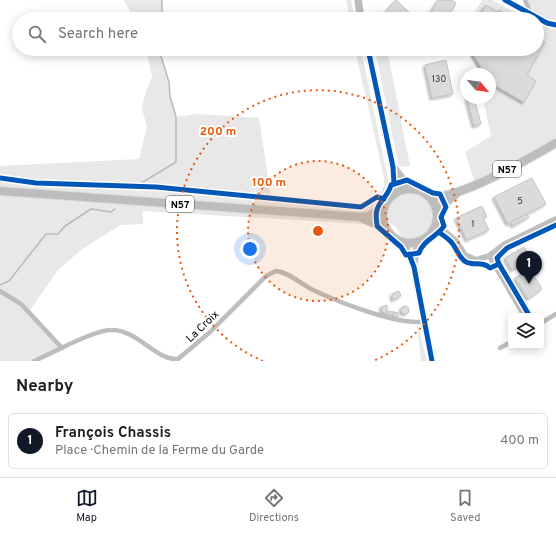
<!DOCTYPE html>
<meta charset="utf-8">
<style>
:root{--surface:#fff;--page:#f6f6f6;--text:#222;--muted:#767676;--line:#e0e0e0;--accent:#111827}
body{margin:0;font-family:Overpass,sans-serif;background:var(--page);color:var(--text)}
.controls{position:absolute;right:12px;bottom:12px;display:grid;overflow:hidden;border-radius:6px;box-shadow:0 2px 10px #0003}
.controls button{width:36px;height:36px;display:grid;place-items:center;padding:0;border:0;border-bottom:1px solid var(--line);background:var(--surface);color:var(--text);font:20px sans-serif}
.compass{position:absolute;left:460px;top:68px;width:36px;height:36px;border-radius:50%;background:var(--surface);box-shadow:0 2px 10px #0003;rotate:119deg}
.you{position:absolute;left:250px;top:249px;width:14px;height:14px;margin:-10px;border:3px solid #fff;border-radius:50%;background:#1a73e8;box-shadow:0 0 0 6px #1a73e833}
.badge{display:grid;place-items:center;width:26px;height:26px;border-radius:50%;background:var(--accent);color:#fff;font-size:13px;font-weight:700}
.pin{position:absolute;translate:-50% -33px;filter:drop-shadow(0 1px 2px #0008)}
.pin::after{content:'';position:absolute;top:21px;width:14px;height:12px;background:inherit;clip-path:polygon(0 0,100% 0,50% 100%)}
.list{margin:0;padding:0;list-style:none}
h2{display:flex;justify-content:space-between;align-items:center;height:52px;margin:0;padding:0 16px;font-size:17px}
h2 small{font-size:13px;font-weight:400;color:var(--muted)}
.list li{display:grid;grid-template-columns:26px 1fr auto;gap:12px;align-items:center;box-sizing:border-box;height:56px;margin:0 8px 8px;padding:0 8px;border:1px solid var(--line);border-radius:6px}
.list b{display:block;font-size:15px;white-space:nowrap}
.list p{margin:0;font-size:13px;white-space:nowrap;color:var(--muted)}
.list em{font-size:13px;font-style:normal;color:var(--muted)}
.icon{flex:none;width:22px;height:22px;fill:none;stroke:currentColor;stroke-width:2;stroke-linecap:round;stroke-linejoin:round}
.map{position:relative;flex:none;width:556px;height:361px;overflow:hidden}
.search{position:absolute;background:var(--surface);box-shadow:0 2px 10px #0003;left:12px;right:12px;top:12px;height:44px;display:flex;align-items:center;gap:10px;box-sizing:border-box;padding:0 14px;border-radius:22px;color:var(--muted);font-size:15px}
.sheet{height:116px;background:var(--surface)}
nav{display:flex;justify-content:space-around;align-items:center;box-sizing:border-box;height:56px;border-top:1px solid var(--line);background:var(--surface);font-size:11px;color:var(--muted)}
nav a{display:grid;justify-items:center;gap:2px}
nav .on{color:var(--accent)}
.map>svg:first-child{display:block}
</style>
<div class="map">
<svg width="556" height="361" viewBox="0 0 556 361">
<defs>
<filter id="shadow"><feDropShadow dx="-2" dy="2" stdDeviation="1" flood-color="#0004"/></filter>
</defs>
<rect width="100%" height="100%" fill="#fff"/>
<g fill="#e8e8e8">
<polygon points="124,0 162,0 162,19 134,19"/>
<polygon points="346,0 351,0 355,19 350,19"/>
<polygon points="482,0 492,0 528,19 471,19"/>
<path d="M527,0H556V21C543,19 531,13 527,0Z"/>
<polygon points="537,24 556,30 556,139 474,181 465,152 491,136 483,98 490,98 490,74 481,74 465,49 537,49"/>
<polygon points="146,49 160,49 160,53 169,82 170,96 176,117 197,114 259,118 271,198 156,187 37,182 0,177 0,166 139,159 147,127 142,109 144,97 152,77"/>
<polygon points="355,49 361,49 389,184 386,194 379,194 384,186 384,178"/>
<polygon points="375,49 387,49 410,166 399,167"/>
<polygon points="0,180 36,184 155,189 361,209 376,201 380,203 368,214 0,187"/>
<path d="M410,193C450,199 431,250 402,237L396,227L389,222C382,207 396,195 410,193Z"/>
<polygon points="0,195 362,221 374,227 363,224 143,211 143,224 120,225 81,250 58,270 30,310 66,349 40,361 0,361"/>
<polygon points="417,326 418,326 427,361 421,361"/>
</g>
<g fill="none" stroke-linecap="round" stroke-linejoin="round">
<g stroke="#bababa" stroke-width="1.5">
<polyline points="162,0 162,19"/>
<polyline points="138,185 176,162 176,117 170,96 169,82 160,53 160,49"/>
<polyline points="0,285 9,281 46,234 58,234 65,226 91,209 111,212 115,209"/>
</g>
</g>
<g fill="#dbdbdb" stroke="#c3c3c3" filter="url(#shadow)">
<polygon points="396,0 409,12 402,19 392,19 385,12"/>
<polygon points="438,0 452,0 456,3 447,19 427,19"/>
<polygon points="486,5 498,12 499,10 515,19 478,19"/>
<polygon points="537,38 545,42 527,75 536,81 524,102 491,83 490,74 485,74 470,49 537,49"/>
<polygon points="446,60 453,94 432,98 425,65"/>
<polygon points="467,98 474,98 481,124 474,126"/>
<polygon points="532,178 546,204 508,224 494,197"/>
<polygon points="482,206 487,217 483,218 489,230 467,240 456,218"/>
<polygon points="527,214 529,217 513,226 511,222"/>
<polygon points="524,247 531,259 512,270 505,258"/>
<polygon points="530,269 542,289 528,299 515,278"/>
<polygon points="399,291 401,296 393,300 392,294"/>
<polygon points="387,305 387,311 388,314 382,312 381,307"/>
<circle cx="405" cy="310" r="4"/>
<polygon points="387,311 394,312 393,315 388,314"/>
<polygon points="394,312 398,313 398,317 393,316"/>
</g>
<g fill="none" stroke-linecap="round" stroke-linejoin="round">
<g stroke="#dbdbdb" stroke-width="8">
<g id="primary">
<polyline points="358,0 361,19"/>
<polyline points="368,49 393,167 394,184 391,195"/>
<polyline points="394,168 410,188"/>
<polyline points="403,242 414,267 432,361"/>
<polyline points="414,263 415,254 419,242"/>
</g>
</g>
<g stroke="#dbdbdb" stroke-width="10">
<g id="highway">
<circle cx="410" cy="216" r="27"/>
<polyline points="0,191 360,217 369,216 384,207"/>
<path d="M430,197C458,200 530,158 556,143"/>
<polyline points="438,214 444,204 456,194"/>
<polyline points="362,218 385,228"/>
</g>
</g>
<g stroke="#bdbdbd" stroke-width="4.5">
<polyline points="505,0 547,23 556,25"/>
<polyline points="525,0 530,12"/>
<polyline points="0,178 36,183 156,187 361,207 377,197 387,200"/>
<polyline points="489,256 524,316"/>
<polyline points="0,291 21,304 62,348"/>
<polyline points="541,323 556,314"/>
<polyline points="500,348 511,342"/>
<path d="M34,361C52,353 94,330 111,330C137,329 156,361 178,359L209,333L266,276L276,271C288,272 300,283 311,289C336,301 400,327 426,321"/>
</g>
<g stroke="#bfbfbf" stroke-width="6">
<polyline points="437,221 442,229 456,241 465,255 476,260 489,256 505,244 556,219"/>
<polyline points="433,230 442,229"/>
</g>
<use href="#primary" stroke="#bdbdbd" stroke-width="7"/>
<use href="#highway" stroke="#bdbdbd" stroke-width="8"/>
<g stroke="#fff" stroke-width="8">
<g id="cycleway">
<polyline points="505,0 547,23 556,25"/>
<polyline points="368,49 393,167 394,184"/>
<polyline points="0,178 36,183 156,187 361,207 377,197 384,199"/>
<path d="M407,180L433,193L440,194L446,207L441,217L444,226C438,236 423,240 419,253L406,255L401,247L377,226C377,221 375,215 377,210C379,201 389,195 391,185Z"/>
<path d="M440,233C444,236 449,239 452,243C457,249 459,258 466,262C474,266 483,261 490,268L499,264"/>
<polyline points="409,254 414,267 432,361"/>
<polyline points="529,315 499,264 497,258 507,248 556,225"/>
</g>
</g>
<use href="#cycleway" stroke="#0057b8" stroke-width="5"/>
</g>
<circle cx="318" cy="231" r="70" fill="#e8590c" fill-opacity=".12"/>
<g fill="none" stroke="#e8590c" stroke-width="2" stroke-dasharray="2 4">
<circle cx="318" cy="231" r="70"/>
<path d="M263 361A141 141 0 1 1 373 361"/>
</g>
<g text-anchor="middle" stroke-width="4" stroke-linejoin="round" paint-order="stroke">
<g font-size="9" fill="#373737">
<text x="439" y="82">130</text>
<text x="520" y="204">5</text>
<text x="473" y="227">1</text>
</g>
<g fill="#fff" stroke="#4c4c4c" stroke-width="1">
<rect x="493" y="161" width="28" height="16" rx="3"/>
<rect x="166" y="196" width="28" height="16" rx="3"/>
</g>
<g font-size="10" font-weight="bold" fill="#000">
<text x="507" y="173">N57</text>
<text x="180" y="208">N57</text>
</g>
<g font-size="11" fill="#000" stroke="#fff">
<text transform="translate(202 326) rotate(-44)" y="4">La Croix</text>
</g>
</g>
<circle cx="318" cy="231" r="6" fill="#e8590c" stroke="#fff" stroke-width="2"/>
<g font-size="12" text-anchor="middle" font-weight="bold" fill="#e8590c" stroke="#fff" stroke-width="4" stroke-linejoin="round" paint-order="stroke">
<text x="218" y="135">200 m</text>
<text x="269" y="186">100 m</text>
</g>
</svg>
<div class="controls">
<button><svg class="icon" aria-label="layers" viewBox="0 0 24 24"><path d="M12 4l9 5-9 5-9-5zM3 14l9 5 9-5"/></svg></button>
</div>
<svg class="compass" viewBox="-18 -18 36 36"><path d="M0-13l5 13h-10z" fill="#e53935"/><path d="M0 13l5-13h-10z" fill="#767676"/></svg>
<div class="you"></div>
<div class="pin badge" style="left:529px;top:284px">1</div>
<div class="search"><svg class="icon" aria-label="search" viewBox="0 0 24 24"><circle cx="10" cy="10" r="6"/><path d="M15 15l6 6"/></svg>Search here</div>
</div>
<section class="sheet">
<h2>Nearby<small></small></h2>
<ul class="list">
<li><span class="badge">1</span><div><b>François Chassis</b><p>Place · Chemin de la Ferme du Garde</p></div><em>400 m</em></li>
</ul>
</section>
<nav>
<a class="on"><svg class="icon" aria-label="map" viewBox="0 0 24 24"><path d="M3 6l6-2 6 2 6-2v14l-6 2-6-2-6 2zM9 4v14M15 6v14"/></svg>Map</a>
<a><svg class="icon" aria-label="directions" viewBox="0 0 24 24"><path d="M12 3l9 9-9 9-9-9zM9 14v-3h6M13 9l2 2-2 2"/></svg>Directions</a>
<a><svg class="icon" aria-label="saved" viewBox="0 0 24 24"><path d="M7 4h10v16l-5-4-5 4z"/></svg>Saved</a>
</nav>
